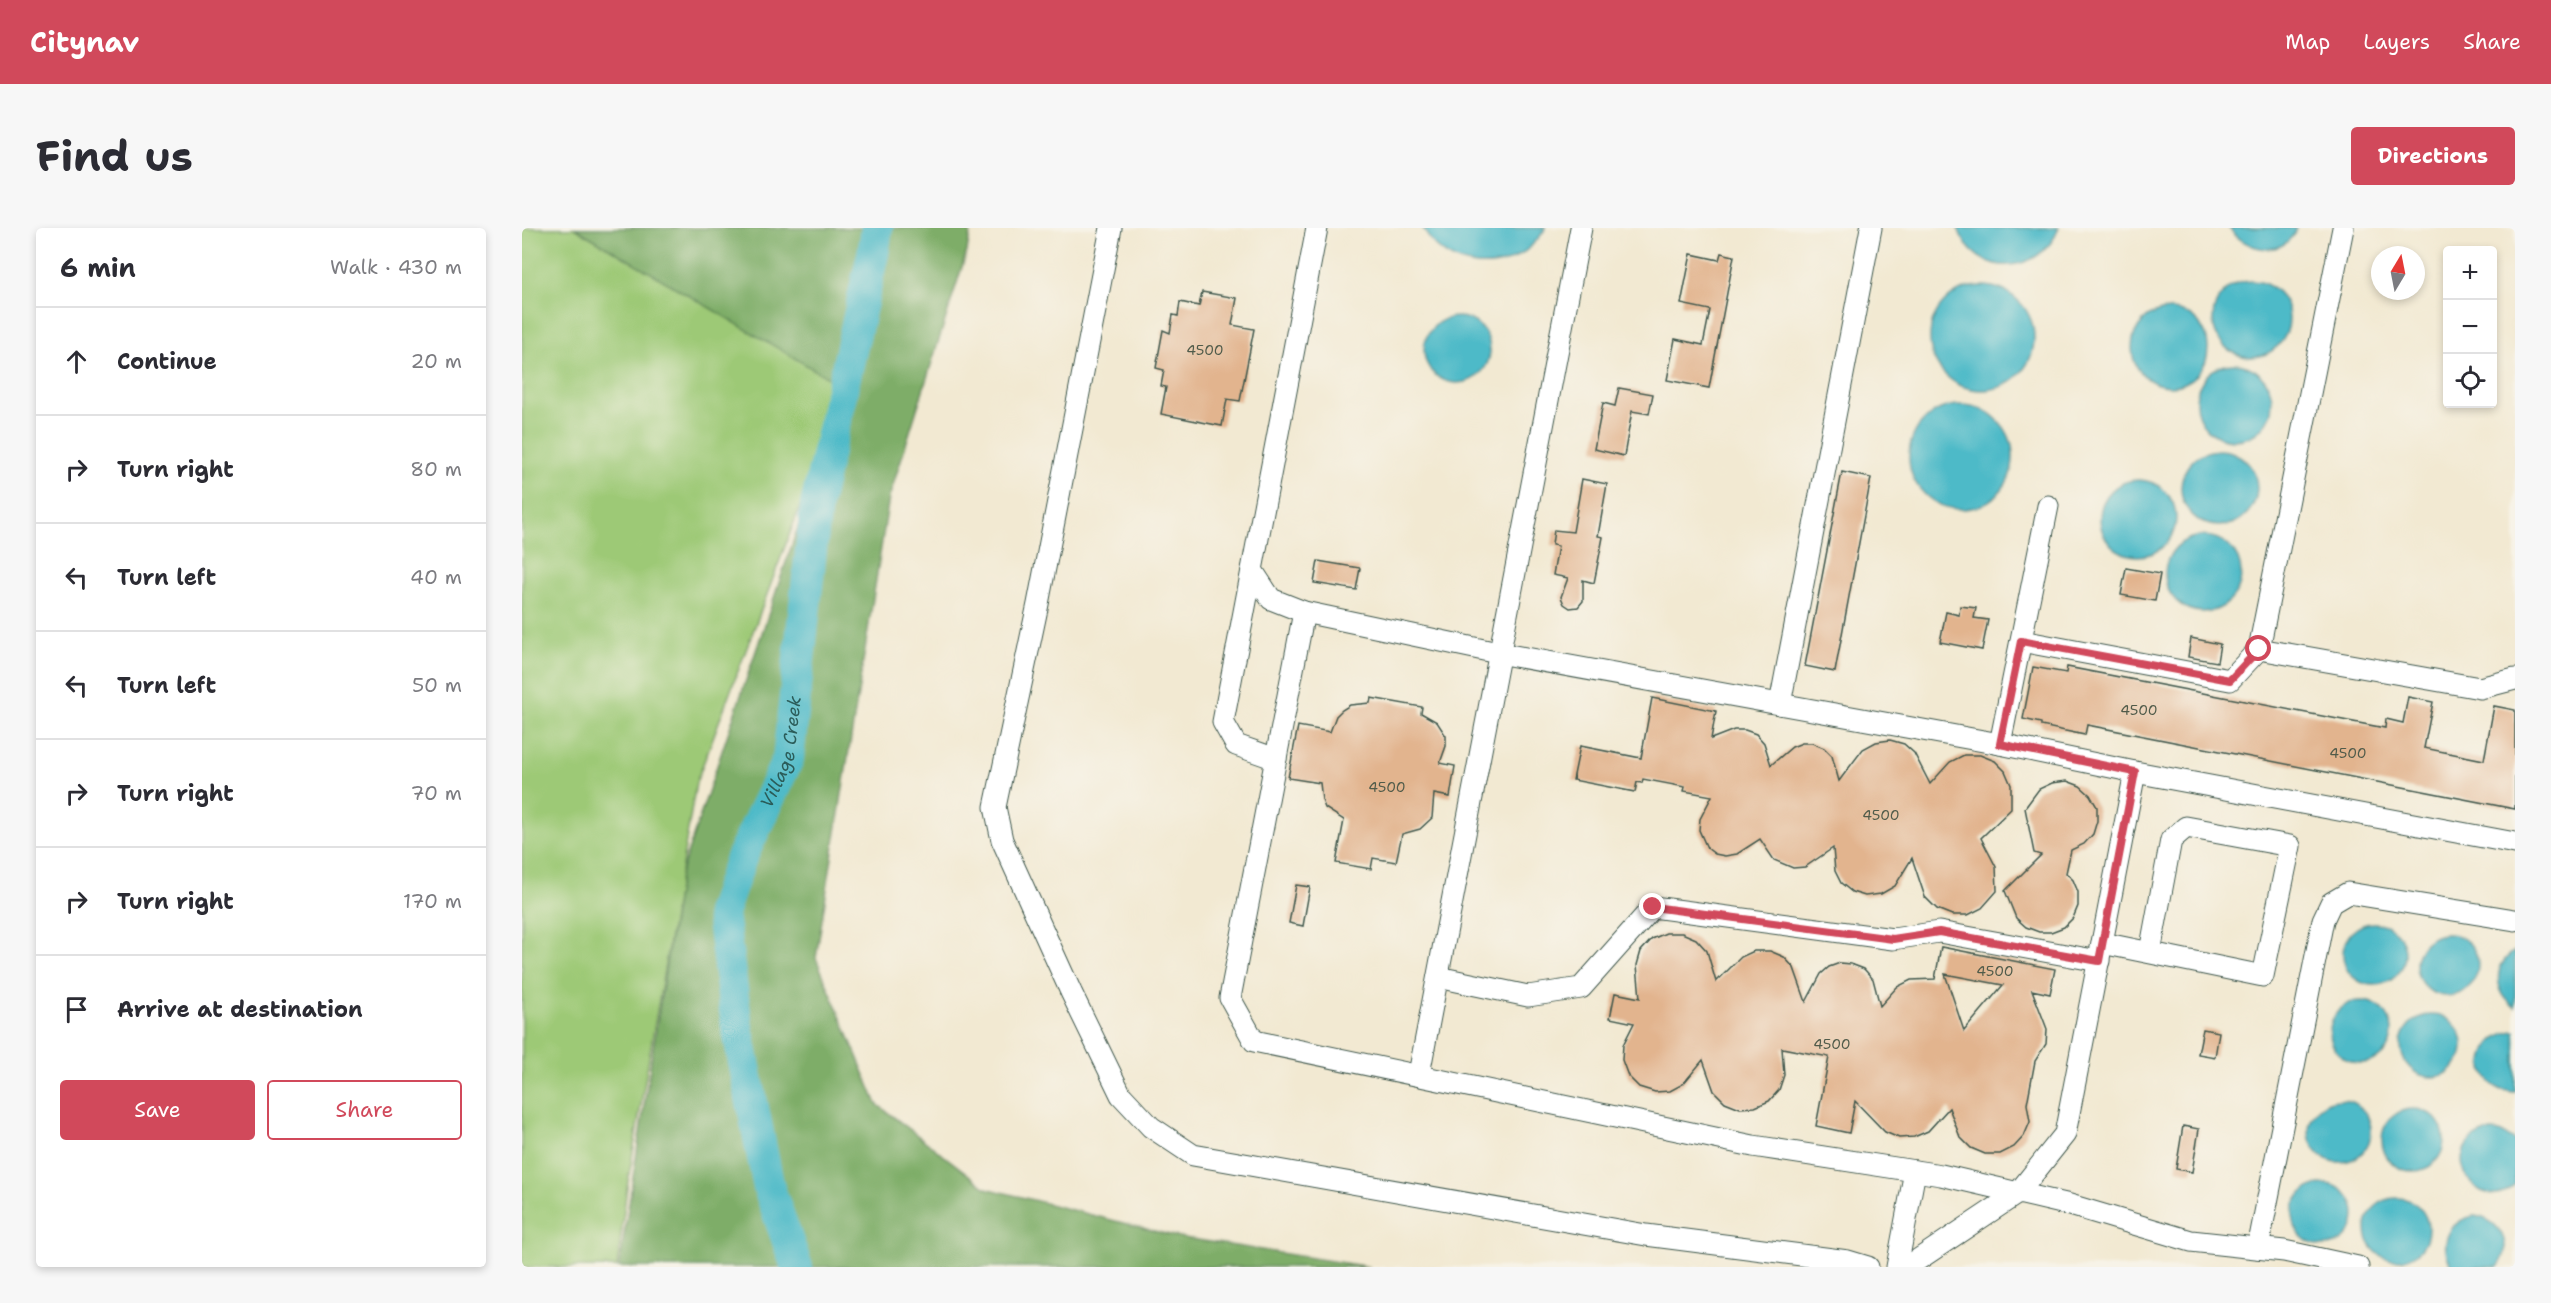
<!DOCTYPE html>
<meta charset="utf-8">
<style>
:root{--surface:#fff;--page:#f7f7f7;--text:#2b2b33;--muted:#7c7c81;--line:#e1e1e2;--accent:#d1495b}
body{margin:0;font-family:"Shantell Sans",sans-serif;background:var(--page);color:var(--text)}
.controls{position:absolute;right:18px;top:18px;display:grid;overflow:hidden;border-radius:6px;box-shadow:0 3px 9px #0003}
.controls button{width:54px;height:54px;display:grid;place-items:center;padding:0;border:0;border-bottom:2px solid var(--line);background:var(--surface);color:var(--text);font:30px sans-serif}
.compass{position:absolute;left:1849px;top:18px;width:54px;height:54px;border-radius:50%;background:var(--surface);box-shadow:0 3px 9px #0003;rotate:10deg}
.stop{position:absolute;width:18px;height:18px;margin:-14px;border:4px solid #d1495b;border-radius:50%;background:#fff}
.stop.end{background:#d1495b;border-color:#fff;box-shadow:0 2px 6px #0008}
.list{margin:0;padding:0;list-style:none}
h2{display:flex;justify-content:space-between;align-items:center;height:78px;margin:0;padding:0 24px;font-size:26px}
h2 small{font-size:20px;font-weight:400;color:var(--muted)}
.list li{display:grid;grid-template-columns:39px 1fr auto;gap:18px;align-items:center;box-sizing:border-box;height:108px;padding:0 24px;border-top:2px solid var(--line)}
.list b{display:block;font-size:22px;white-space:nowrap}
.list em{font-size:20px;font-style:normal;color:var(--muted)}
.actions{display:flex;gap:12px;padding:18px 24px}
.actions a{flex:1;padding:14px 0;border:2px solid var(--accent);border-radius:6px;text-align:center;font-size:21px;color:var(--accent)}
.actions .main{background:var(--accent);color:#fff}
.icon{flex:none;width:33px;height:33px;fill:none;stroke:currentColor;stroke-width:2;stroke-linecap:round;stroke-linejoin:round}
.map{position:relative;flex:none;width:1993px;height:1039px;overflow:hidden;border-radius:6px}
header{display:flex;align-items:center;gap:36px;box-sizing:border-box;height:84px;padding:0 30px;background:var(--accent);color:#fff}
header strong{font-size:28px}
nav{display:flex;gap:33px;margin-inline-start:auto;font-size:21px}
.intro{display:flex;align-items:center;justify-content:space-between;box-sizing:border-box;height:144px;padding:0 36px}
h1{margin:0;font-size:42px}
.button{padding:15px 27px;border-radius:6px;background:var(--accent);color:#fff;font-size:21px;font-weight:700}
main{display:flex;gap:36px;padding:0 36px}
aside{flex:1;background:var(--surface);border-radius:6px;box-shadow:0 3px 9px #0003}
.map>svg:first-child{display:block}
</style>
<header>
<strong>Citynav</strong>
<nav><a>Map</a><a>Layers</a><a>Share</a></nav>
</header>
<div class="intro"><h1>Find us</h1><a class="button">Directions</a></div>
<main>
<aside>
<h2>6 min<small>Walk · 430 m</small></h2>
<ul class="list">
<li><svg class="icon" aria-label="ahead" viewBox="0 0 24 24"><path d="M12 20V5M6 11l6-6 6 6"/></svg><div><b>Continue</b></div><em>20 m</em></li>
<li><svg class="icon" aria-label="right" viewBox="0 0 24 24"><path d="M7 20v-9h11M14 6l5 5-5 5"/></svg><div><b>Turn right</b></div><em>80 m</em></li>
<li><svg class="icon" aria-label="left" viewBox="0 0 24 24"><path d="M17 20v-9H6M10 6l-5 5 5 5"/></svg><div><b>Turn left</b></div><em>40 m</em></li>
<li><svg class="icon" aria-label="left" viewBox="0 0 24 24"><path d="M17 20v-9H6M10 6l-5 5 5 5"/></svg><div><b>Turn left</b></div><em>50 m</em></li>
<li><svg class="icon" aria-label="right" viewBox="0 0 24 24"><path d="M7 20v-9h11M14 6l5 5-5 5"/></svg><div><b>Turn right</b></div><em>70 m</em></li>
<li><svg class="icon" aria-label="right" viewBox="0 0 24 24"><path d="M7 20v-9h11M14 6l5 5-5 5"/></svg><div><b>Turn right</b></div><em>170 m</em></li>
<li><svg class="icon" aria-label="arrive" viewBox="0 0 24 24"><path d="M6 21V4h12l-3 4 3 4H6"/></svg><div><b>Arrive at destination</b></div></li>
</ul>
<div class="actions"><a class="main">Save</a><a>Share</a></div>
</aside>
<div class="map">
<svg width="1993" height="1039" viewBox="0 0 1993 1039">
<rect width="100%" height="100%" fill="#f7f3e8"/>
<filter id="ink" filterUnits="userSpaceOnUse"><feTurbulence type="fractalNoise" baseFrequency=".0167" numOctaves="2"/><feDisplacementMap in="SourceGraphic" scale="12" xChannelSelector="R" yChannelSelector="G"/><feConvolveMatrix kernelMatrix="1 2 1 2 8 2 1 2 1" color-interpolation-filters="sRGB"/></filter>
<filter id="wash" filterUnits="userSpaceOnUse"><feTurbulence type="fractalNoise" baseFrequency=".008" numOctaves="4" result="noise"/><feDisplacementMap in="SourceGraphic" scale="24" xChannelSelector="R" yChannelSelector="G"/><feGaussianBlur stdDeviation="1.35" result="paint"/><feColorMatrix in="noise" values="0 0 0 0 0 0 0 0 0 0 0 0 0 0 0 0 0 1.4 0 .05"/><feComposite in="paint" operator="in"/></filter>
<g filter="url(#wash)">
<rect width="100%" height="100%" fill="#f2e9d2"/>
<polygon fill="#9dc976" stroke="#5e8355" stroke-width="1.5" points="0,0 53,0 323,159 174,555 105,959 95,1039 0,1039"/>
<polygon fill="#7ead67" stroke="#4e754e" stroke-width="1.5" points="53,0 449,0 445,23 367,270 294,730 355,876 464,960 656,1009 848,1039 97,1039 158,647 323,160"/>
<g fill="#4ebac8" stroke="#367c7e" stroke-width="1.5">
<path d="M901,0H1023C1021,6 1017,10 1012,15C981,50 922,43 901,0Z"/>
<path d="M1436,0H1537C1518,48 1453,51 1436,0Z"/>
<path d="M1707,0H1775C1761,32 1724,23 1707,0Z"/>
<circle cx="1729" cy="91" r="38"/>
<circle cx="1460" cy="110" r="52"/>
<circle cx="1648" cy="120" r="38"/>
<circle cx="935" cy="122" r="33"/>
<circle cx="1712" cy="174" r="38"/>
<circle cx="1439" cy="229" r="52"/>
<circle cx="1697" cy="260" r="38"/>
<circle cx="1616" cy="290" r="38"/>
<circle cx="1681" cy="346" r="38"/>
<circle cx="1852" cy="726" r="31"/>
<circle cx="1925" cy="737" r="31"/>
<path d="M1993,723V779C1972,764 1970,738 1993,723Z"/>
<circle cx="1839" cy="804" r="31"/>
<circle cx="1910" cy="818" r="31"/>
<path d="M1993,803V864H1992C1988,863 1982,863 1978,861C1947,847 1962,805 1993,803Z"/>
<circle cx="1818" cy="903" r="31"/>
<circle cx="1891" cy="912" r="31"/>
<path d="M1969,903L1978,904L1993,913V956C1957,993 1908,917 1969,903Z"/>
<circle cx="1802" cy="987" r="31"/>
<circle cx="1875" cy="1001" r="31"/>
<path d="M1952,988C1977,990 1993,1018 1976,1039H1931C1915,1016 1927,993 1952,988Z"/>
</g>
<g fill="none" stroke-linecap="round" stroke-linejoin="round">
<path stroke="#4ebac8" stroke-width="32" id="s1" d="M275,1039L247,960L215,799L200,685L219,630L266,531L294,277L351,26L355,0"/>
</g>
<g id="blocks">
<g fill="#e2b48e" fill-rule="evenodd">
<polygon points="1199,25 1212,28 1187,160 1145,152 1153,111 1181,117 1188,82 1159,76 1169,26 1197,32"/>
<polygon points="680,64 715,70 710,97 732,101 718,173 705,171 700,198 639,186 644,159 639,158 642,142 634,140 641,102 648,105 651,87 656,88 658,74 677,78"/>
<polygon points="1097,160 1131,166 1127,186 1110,183 1102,228 1072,221 1081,175 1093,178"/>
<polygon points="1320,244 1349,250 1313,444 1283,438"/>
<polygon points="1060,251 1085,256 1076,308 1081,309 1072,355 1061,352 1061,373 1056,379 1048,380 1042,376 1039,369 1046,350 1031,347 1036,318 1030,317 1032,302 1051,304"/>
<polygon points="796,333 838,340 834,362 792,355"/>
<polygon points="1604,340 1638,346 1633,373 1599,367"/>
<polygon points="1438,378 1454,380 1452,390 1466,392 1460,422 1418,414 1424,384 1437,387"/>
<polygon points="1669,410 1698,416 1695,434 1666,429"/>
<polygon points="1511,439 1544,445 1545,439 1863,500 1864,491 1881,495 1886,469 1911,474 1902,520 1962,532 1972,478 1993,482 1993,581 1565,497 1563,507 1519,498 1519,495 1501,491"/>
<polygon points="849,470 900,479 899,485 915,494 924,508 924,518 918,535 933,538 928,569 912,566 910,590 898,601 880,606 874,634 851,630 849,641 814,635 822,592 803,580 800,572 798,555 766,550 776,498 808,504 814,488 820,482 828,477 848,475"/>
<polygon points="1130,470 1194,483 1189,511 1212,502 1223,502 1234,506 1242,515 1249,537 1270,519 1280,515 1290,515 1302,520 1310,528 1317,553 1341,521 1354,514 1368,512 1382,516 1392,525 1408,556 1428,534 1442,527 1458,527 1473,533 1483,543 1489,557 1489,581 1459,610 1474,639 1475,663 1460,680 1446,687 1430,687 1415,681 1403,669 1390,630 1373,658 1359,666 1343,668 1330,664 1319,655 1313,643 1311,620 1283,639 1271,640 1252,632 1238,611 1215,626 1203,628 1193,626 1185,620 1177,602 1178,591 1190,568 1162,563 1163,559 1121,551 1120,555 1115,554 1113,564 1051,552 1058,518 1119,530"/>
<polygon points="1545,553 1558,558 1568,567 1575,579 1575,593 1571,606 1562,616 1549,622 1544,645 1551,652 1556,664 1556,678 1551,690 1542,699 1529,704 1517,704 1504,699 1494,690 1483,663 1519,627 1512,625 1503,580 1517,561 1530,555"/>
<polygon points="774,657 788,659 781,698 767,695"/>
<path d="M1144,705H1160L1174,711L1185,723L1194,754L1219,729L1232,723H1248L1262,729L1272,740L1284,774L1299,746L1307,739L1318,735L1329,736L1342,741L1351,751L1358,778L1375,759L1389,752L1413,751L1419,719L1533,741L1528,766L1510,762L1525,801L1524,816L1513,833L1505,876L1508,894L1502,908L1492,919L1478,926H1463L1449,920L1438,909L1427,880L1406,903L1392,909L1377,910L1363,904L1333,873L1327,905L1294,898L1307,829L1260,820L1262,847L1257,862L1247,873L1233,879L1218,880L1203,874L1192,863L1181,832L1161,856L1148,863L1133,864L1117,859L1106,848L1100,832L1101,817L1112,795L1088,790L1093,765L1118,770L1115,737L1119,723L1130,711ZM1423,746L1481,757L1442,803Z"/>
<polygon points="1681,801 1697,804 1693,829 1676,826"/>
<polygon points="1661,898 1677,901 1670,944 1654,941"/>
</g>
</g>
</g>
<g filter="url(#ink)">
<use href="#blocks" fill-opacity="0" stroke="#3f574c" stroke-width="1.5"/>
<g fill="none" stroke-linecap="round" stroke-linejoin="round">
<g stroke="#3f574c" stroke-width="23">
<g id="minor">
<polyline points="589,0 516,376 473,579 480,612 549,764 599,867 629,899 671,927 1124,1007 1326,1033 1346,1039"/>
<polyline points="1821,0 1737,421 1958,460 1993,451"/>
<polyline points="730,342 701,494 714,517 754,531"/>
<polyline points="782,384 749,371 730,342 795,0"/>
<polyline points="1499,413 1708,452 1737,421"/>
<polyline points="1258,476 1349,0"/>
<polyline points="1478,516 1526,278"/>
<polyline points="1580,715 1741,748 1768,618 1664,599 1649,612 1628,724"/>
<polyline points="916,749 1006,768 1059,760 1131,679 1371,711 1417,704 1577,733"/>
<polyline points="897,846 1059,0"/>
<polyline points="1736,1020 1801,692 1809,675 1826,665 1993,692"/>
<polyline points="1375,1039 1393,943"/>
<polyline points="1385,1039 1496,965 1543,906 1613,544"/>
<polyline points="1836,1039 1762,1023 1669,1013 1548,977 1419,947 1231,918 732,813 708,770 782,384 976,425 1478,516 1613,544 1993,615"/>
</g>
</g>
<use href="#minor" stroke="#fff" stroke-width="21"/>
</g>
</g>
<g fill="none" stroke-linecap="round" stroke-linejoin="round" filter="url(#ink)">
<polyline stroke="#d1495b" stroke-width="8" points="1131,679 1371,711 1417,704 1577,733 1613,544 1478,516 1499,413 1708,452 1737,421"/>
</g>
<g text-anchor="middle" stroke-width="5" stroke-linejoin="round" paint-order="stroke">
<g font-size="14" fill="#505b4a">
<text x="683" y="127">4500</text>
<text x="1617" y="487">4500</text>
<text x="1826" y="530">4500</text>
<text x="865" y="564">4500</text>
<text x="1359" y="592">4500</text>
<text x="1473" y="748">4500</text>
<text x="1310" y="821">4500</text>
</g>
<g font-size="18" font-style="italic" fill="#2b5c59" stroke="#f7f3e8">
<text dy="6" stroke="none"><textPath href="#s1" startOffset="536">Village Creek</textPath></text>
</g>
</g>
</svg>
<div class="controls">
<button>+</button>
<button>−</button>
<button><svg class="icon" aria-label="locate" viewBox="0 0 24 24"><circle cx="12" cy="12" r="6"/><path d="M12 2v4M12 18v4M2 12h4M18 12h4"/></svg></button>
</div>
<svg class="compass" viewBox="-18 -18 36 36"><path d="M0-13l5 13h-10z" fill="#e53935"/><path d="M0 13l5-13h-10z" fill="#7c7c81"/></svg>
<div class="stop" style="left:1737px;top:421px"></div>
<div class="stop end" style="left:1131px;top:679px"></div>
</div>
</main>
